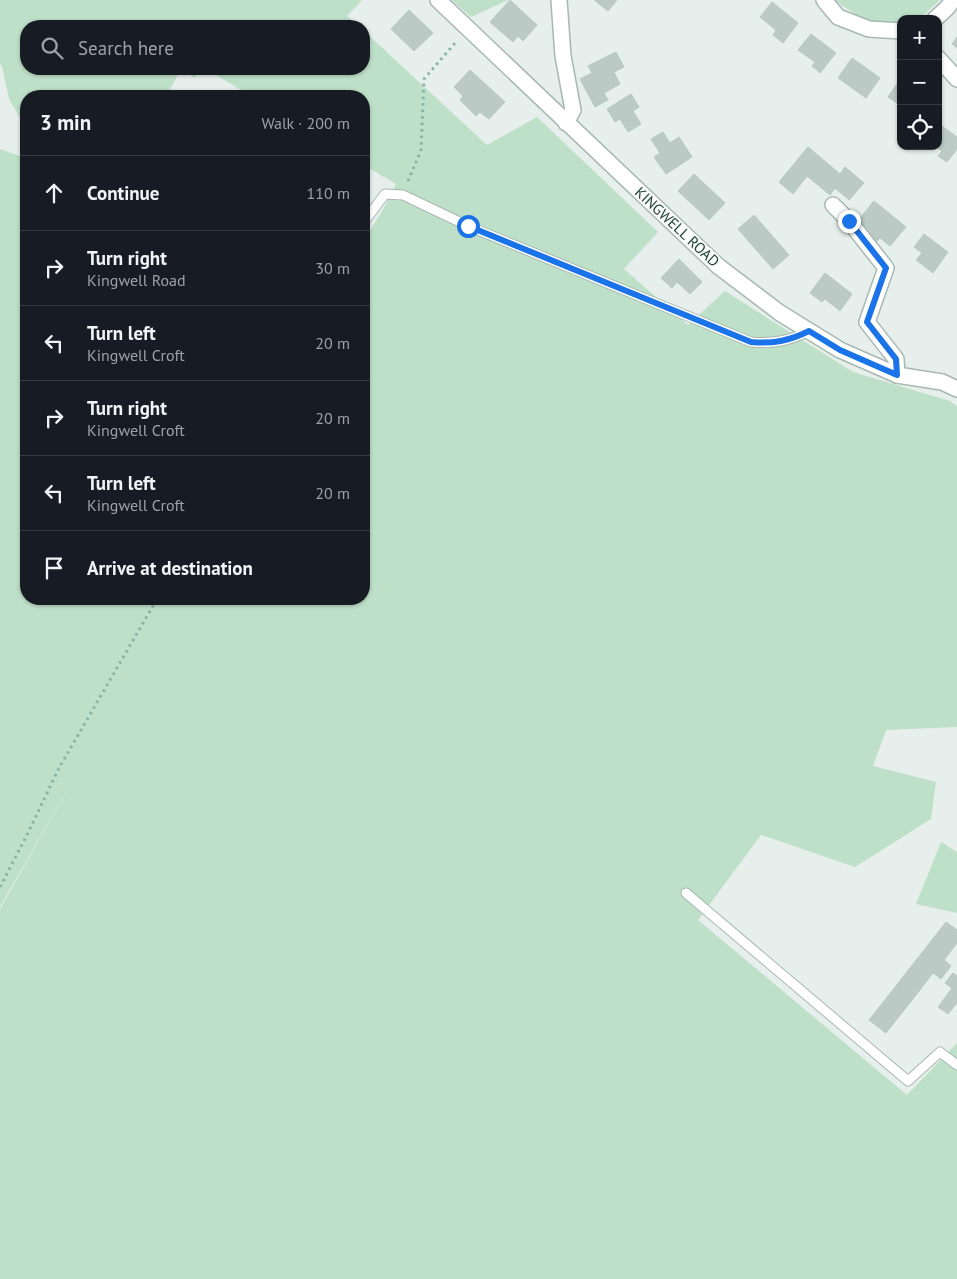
<!DOCTYPE html>
<meta charset="utf-8">
<style>
:root{--surface:#171b24;--page:#20242c;--text:#f1f3f6;--muted:#9ea1a6;--line:#363941}
body{margin:0;font-family:"PT Sans",sans-serif;background:var(--page);color:var(--text)}
.controls{position:absolute;right:15px;top:15px;display:grid;overflow:hidden;border-radius:10px;box-shadow:0 1px 4px #0004}
.controls button{width:45px;height:45px;display:grid;place-items:center;padding:0;border:0;border-bottom:1px solid var(--line);background:var(--surface);color:var(--text);font:25px sans-serif}
.stop{position:absolute;width:15px;height:15px;margin:-11px;border:4px solid #1a73e8;border-radius:50%;background:#fff}
.stop.end{background:#1a73e8;border-color:#fff;box-shadow:0 1px 5px #0008}
.list{margin:0;padding:0;list-style:none}
h2{display:flex;justify-content:space-between;align-items:center;height:65px;margin:0;padding:0 20px;font-size:21px}
h2 small{font-size:16px;font-weight:400;color:var(--muted)}
.list li{display:grid;grid-template-columns:32px 1fr auto;gap:15px;align-items:center;box-sizing:border-box;height:75px;padding:0 20px;border-top:1px solid var(--line)}
.list b{display:block;font-size:19px;white-space:nowrap}
.list p{margin:0;font-size:16px;white-space:nowrap;color:var(--muted)}
.list em{font-size:16px;font-style:normal;color:var(--muted)}
.icon{flex:none;width:28px;height:28px;fill:none;stroke:currentColor;stroke-width:2;stroke-linecap:round;stroke-linejoin:round}
.map{position:relative;flex:none;width:957px;height:1279px;overflow:hidden}
.search{position:absolute;background:var(--surface);box-shadow:0 1px 4px #0004;left:20px;top:20px;width:350px;height:55px;display:flex;align-items:center;gap:12px;box-sizing:border-box;padding:0 18px;border-radius:20px;color:var(--muted);font-size:19px}
.panel{position:absolute;background:var(--surface);box-shadow:0 1px 4px #0004;left:20px;top:90px;width:350px;height:515px;border-radius:20px}
.map>svg:first-child{display:block}
</style>
<div class="map">
<svg width="957" height="1279" viewBox="0 0 957 1279">
<rect width="100%" height="100%" fill="#e6efeb"/>
<g fill="#bfe0c8">
<polygon points="0,0 362,0 347,16 359,26 26,26 26,69 200,69 195,78 181,70 166,96 26,96 26,128 9,99 2,66 0,64"/>
<polygon points="452,0 508,0 471,17"/>
<polygon points="834,0 940,0 919,19 901,19 901,24 867,22"/>
<polygon points="364,31 487,145 537,117 658,232 624,269 688,325 725,291 853,372 950,401 957,406 957,727 886,730 873,766 936,782 931,819 855,867 761,835 698,920 907,1095 957,1043 957,1279 0,1279 0,909 77,773 0,907 0,149 20,156 26,139 26,599 364,599 364,240 381,213 396,184 364,165 364,96 251,96 206,69 364,69"/>
<polygon points="941,842 957,852 957,913 916,904"/>
</g>
<g fill="#bbcac4" stroke="#b8c9c2">
<polygon points="510,0 537,25 523,41 518,36 513,42 490,22"/>
<polygon points="594,0 617,0 608,11"/>
<polygon points="772,2 798,23 783,43 773,35 776,30 760,17"/>
<polygon points="409,10 433,33 414,51 391,29"/>
<polygon points="811,34 836,53 820,73 812,66 815,62 798,50"/>
<polygon points="957,37 957,48 952,44"/>
<polygon points="616,52 624,67 614,72 620,84 604,93 608,100 595,107 580,79 592,73 588,66"/>
<polygon points="852,58 880,78 866,98 838,78"/>
<polygon points="470,70 505,102 489,119 480,112 476,116 460,100 463,96 454,87"/>
<polygon points="899,81 901,82 901,106 888,97"/>
<polygon points="631,94 639,107 633,111 641,124 628,132 620,119 615,122 607,109"/>
<polygon points="938,123 957,137 957,149 947,162 938,156 942,151 935,146 938,146"/>
<polygon points="663,132 670,143 679,137 692,157 666,174 654,157 660,153 651,139"/>
<polygon points="808,147 840,174 845,167 864,183 849,200 835,188 830,195 807,176 793,194 779,182"/>
<polygon points="694,174 725,203 709,220 678,191"/>
<polygon points="874,201 906,227 890,246 880,238 875,243 869,238 871,236 856,223"/>
<polygon points="754,215 789,255 773,269 738,229"/>
<polygon points="924,234 948,252 933,273 916,260 922,253 914,247"/>
<polygon points="679,259 702,282 690,294 677,282 672,288 661,278"/>
<polygon points="825,273 852,294 840,311 825,299 822,302 810,293"/>
<polygon points="946,922 957,930 957,943 944,960 951,966 941,979 933,973 916,995 899,982"/>
<polygon points="953,973 957,976 957,1003 948,1014 938,1007 952,988 945,983"/>
<polygon points="899,982 916,995 886,1033 869,1020"/>
</g>
<g fill="none" stroke-linecap="round" stroke-linejoin="round">
<g stroke="#a8b8b2" stroke-width="11">
<g id="service">
<path d="M364,222L385,194L403,195L468,226L751,342C773,344 789,341 809,331"/>
<polyline points="686,893 908,1081 940,1052 957,1065"/>
</g>
</g>
<g stroke="#a8b8b2" stroke-width="18">
<g id="minor">
<polyline points="559,0 563,56 573,110 566,123"/>
<polyline points="824,0 838,17 869,29 901,31"/>
<polyline points="935,19 947,8 953,0"/>
<polyline points="938,58 957,79"/>
<polyline points="833,205 849,221 886,268 867,322 896,359 897,375"/>
</g>
</g>
<g stroke="#a8b8b2" stroke-width="18">
<polyline id="tertiary" points="438,0 718,266 780,313 840,350 897,375 942,382 957,389"/>
</g>
<g stroke="#86b3a5" stroke-width="3" stroke-dasharray="2.5 4" stroke-linecap="butt">
<polyline points="408,181 421,150 424,79 456,42"/>
<polyline points="0,887 26,837 59,768 157,599"/>
</g>
<use href="#service" stroke="#fff" stroke-width="9"/>
<use href="#minor" stroke="#fff" stroke-width="15"/>
<use href="#tertiary" stroke="#fff" stroke-width="15"/>
</g>
<g fill="none" stroke-linecap="round" stroke-linejoin="round">
<path stroke="#1a73e8" stroke-width="6" d="M468,226L751,342C773,344 789,341 809,331L840,350L897,375L896,359L867,322L886,268L849,221"/>
</g>
<g text-anchor="middle" stroke-width="4" stroke-linejoin="round" paint-order="stroke">
<g font-size="15" fill="#24423a" stroke="#f7fbf9">
<text transform="translate(677 227) rotate(43)" y="5">KINGWELL ROAD</text>
</g>
</g>
</svg>
<div class="controls">
<button>+</button>
<button>−</button>
<button><svg class="icon" aria-label="locate" viewBox="0 0 24 24"><circle cx="12" cy="12" r="6"/><path d="M12 2v4M12 18v4M2 12h4M18 12h4"/></svg></button>
</div>
<div class="stop" style="left:468px;top:226px"></div>
<div class="stop end" style="left:849px;top:221px"></div>
<div class="search"><svg class="icon" aria-label="search" viewBox="0 0 24 24"><circle cx="10" cy="10" r="6"/><path d="M15 15l6 6"/></svg>Search here</div>
<section class="panel">
<h2>3 min<small>Walk · 200 m</small></h2>
<ul class="list">
<li><svg class="icon" aria-label="ahead" viewBox="0 0 24 24"><path d="M12 20V5M6 11l6-6 6 6"/></svg><div><b>Continue</b></div><em>110 m</em></li>
<li><svg class="icon" aria-label="right" viewBox="0 0 24 24"><path d="M7 20v-9h11M14 6l5 5-5 5"/></svg><div><b>Turn right</b><p>Kingwell Road</p></div><em>30 m</em></li>
<li><svg class="icon" aria-label="left" viewBox="0 0 24 24"><path d="M17 20v-9H6M10 6l-5 5 5 5"/></svg><div><b>Turn left</b><p>Kingwell Croft</p></div><em>20 m</em></li>
<li><svg class="icon" aria-label="right" viewBox="0 0 24 24"><path d="M7 20v-9h11M14 6l5 5-5 5"/></svg><div><b>Turn right</b><p>Kingwell Croft</p></div><em>20 m</em></li>
<li><svg class="icon" aria-label="left" viewBox="0 0 24 24"><path d="M17 20v-9H6M10 6l-5 5 5 5"/></svg><div><b>Turn left</b><p>Kingwell Croft</p></div><em>20 m</em></li>
<li><svg class="icon" aria-label="arrive" viewBox="0 0 24 24"><path d="M6 21V4h12l-3 4 3 4H6"/></svg><div><b>Arrive at destination</b></div></li>
</ul>
</section>
</div>
